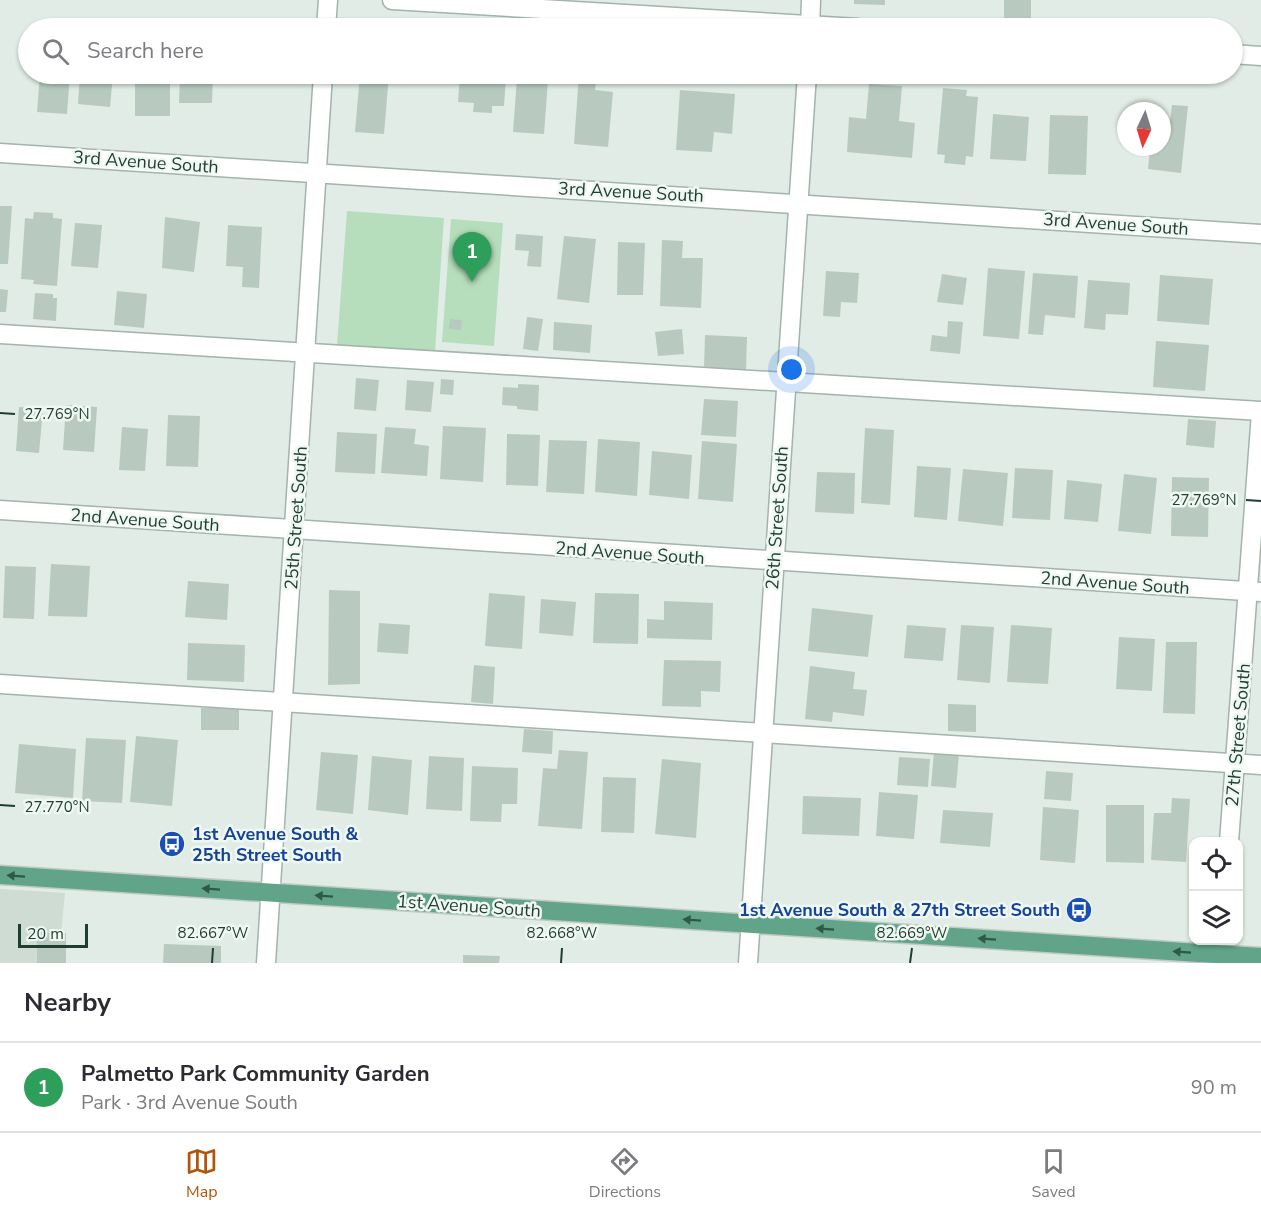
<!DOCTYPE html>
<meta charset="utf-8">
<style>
:root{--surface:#fff;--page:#f2f2f3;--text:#2b2b33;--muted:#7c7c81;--line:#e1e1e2;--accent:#b45309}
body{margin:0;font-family:"Nunito Sans",sans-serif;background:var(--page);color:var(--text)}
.controls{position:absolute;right:18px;bottom:18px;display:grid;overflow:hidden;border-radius:12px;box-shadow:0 2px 4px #0004}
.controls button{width:54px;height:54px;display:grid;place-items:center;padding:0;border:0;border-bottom:2px solid var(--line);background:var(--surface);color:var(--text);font:30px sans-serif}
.compass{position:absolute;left:1117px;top:102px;width:54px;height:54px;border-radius:50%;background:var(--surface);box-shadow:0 2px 4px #0004;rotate:184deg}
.scale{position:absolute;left:18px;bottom:15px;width:70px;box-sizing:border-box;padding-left:6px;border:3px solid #1f3d31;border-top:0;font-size:16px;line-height:21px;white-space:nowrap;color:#1f3d31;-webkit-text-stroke:4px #f0f8f3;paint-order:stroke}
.you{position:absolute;left:792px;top:370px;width:21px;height:21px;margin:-15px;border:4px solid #fff;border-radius:50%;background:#1a73e8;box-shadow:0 0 0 9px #1a73e833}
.badge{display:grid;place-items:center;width:39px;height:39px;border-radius:50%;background:var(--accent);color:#fff;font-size:20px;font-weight:700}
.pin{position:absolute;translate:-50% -50px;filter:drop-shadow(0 2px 3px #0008)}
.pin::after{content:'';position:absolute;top:32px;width:21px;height:18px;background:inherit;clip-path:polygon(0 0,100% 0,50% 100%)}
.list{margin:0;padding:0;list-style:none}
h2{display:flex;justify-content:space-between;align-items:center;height:78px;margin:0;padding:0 24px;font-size:26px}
h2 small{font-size:20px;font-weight:400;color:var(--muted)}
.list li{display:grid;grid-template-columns:39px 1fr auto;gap:18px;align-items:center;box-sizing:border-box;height:90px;padding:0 24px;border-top:2px solid var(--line)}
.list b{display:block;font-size:22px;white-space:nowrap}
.list p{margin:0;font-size:20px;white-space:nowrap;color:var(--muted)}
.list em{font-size:20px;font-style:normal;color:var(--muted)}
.icon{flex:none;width:33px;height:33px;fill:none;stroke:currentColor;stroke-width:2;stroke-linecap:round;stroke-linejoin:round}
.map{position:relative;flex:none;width:1261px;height:963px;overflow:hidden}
.search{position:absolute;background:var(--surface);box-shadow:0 2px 4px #0004;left:18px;right:18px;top:18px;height:66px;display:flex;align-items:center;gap:15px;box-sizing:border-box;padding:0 21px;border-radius:33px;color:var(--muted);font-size:22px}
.sheet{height:168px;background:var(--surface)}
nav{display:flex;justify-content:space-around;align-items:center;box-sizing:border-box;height:84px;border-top:2px solid var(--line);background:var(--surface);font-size:16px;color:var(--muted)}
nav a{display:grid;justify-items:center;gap:3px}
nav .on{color:var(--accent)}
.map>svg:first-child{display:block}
</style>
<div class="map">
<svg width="1261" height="963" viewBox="0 0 1261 963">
<rect width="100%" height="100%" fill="#e0ece5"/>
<polygon fill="#cedcd4" points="0,889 65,893 58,963 0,963"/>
<g fill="#b7debc">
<polygon points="347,211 444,218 435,351 337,345"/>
<polygon points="451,219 503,223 494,346 442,342"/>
</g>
<g fill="#b8cac0">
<polygon points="854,0 885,0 885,5 854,4"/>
<rect x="1004" y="0" width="27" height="22"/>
<polygon points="418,19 455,20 454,28 418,28"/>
<rect x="182" y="26" width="31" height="2"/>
<polygon points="40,74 70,74 67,114 37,112"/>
<polygon points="80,74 113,74 110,107 78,104"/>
<rect x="135" y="74" width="35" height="42"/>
<polygon points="180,74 213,74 212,103 179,103"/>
<polygon points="360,74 389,74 384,134 355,132"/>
<polygon points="460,74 506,77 504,106 492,106 492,113 473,112 474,103 458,102"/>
<polygon points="579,74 597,74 595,90 613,92 608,147 574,144"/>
<polygon points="517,78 548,81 544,134 513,132"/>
<polygon points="869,84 902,86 899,121 915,123 912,158 847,152 849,117 866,119"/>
<polygon points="943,88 967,90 966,96 978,97 973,157 966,156 965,165 944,163 945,155 937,154"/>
<polygon points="680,90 735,94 732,134 714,132 712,152 676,150"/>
<polygon points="1172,105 1188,106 1181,173 1148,169 1150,147 1162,147 1162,137 1168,138"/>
<polygon points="993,114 1029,117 1026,161 990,159"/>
<polygon points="1050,115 1088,116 1086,175 1048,174"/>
<polygon points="0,206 12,206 8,264 0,264"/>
<polygon points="34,212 53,213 53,218 62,219 57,286 33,284 34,280 21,279 25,218 33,219"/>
<polygon points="165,217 200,222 194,272 162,268"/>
<polygon points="75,223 102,225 98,268 71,266"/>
<polygon points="228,225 262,227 259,288 242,287 243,267 226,266"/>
<polygon points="516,234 543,236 541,267 527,266 529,251 515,250"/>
<polygon points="564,236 596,239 589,303 557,299"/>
<polygon points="662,240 683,241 682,258 703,258 701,308 660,306"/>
<polygon points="618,242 645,243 643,295 617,295"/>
<polygon points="988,268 1025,271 1019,339 983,336"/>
<polygon points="826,271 859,273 857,303 841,302 840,317 823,316"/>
<polygon points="1033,273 1078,276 1075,318 1045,315 1043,335 1028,334"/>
<polygon points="942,274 967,278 963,305 937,302"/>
<polygon points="1160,275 1213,279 1209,325 1157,321"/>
<polygon points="1088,280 1130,283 1128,315 1106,314 1105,330 1084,328"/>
<polygon points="0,289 8,290 6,312 0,312"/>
<polygon points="117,291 147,294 144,328 114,325"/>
<polygon points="35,293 53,294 53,298 57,298 56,321 33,319"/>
<polygon points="527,317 543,319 538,351 523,349"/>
<polygon points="450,319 462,320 461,330 449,329"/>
<polygon points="948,321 963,322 960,354 930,351 932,335 947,337"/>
<polygon points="554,322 592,325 590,353 553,350"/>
<polygon points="682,329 684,354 658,356 655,332"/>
<polygon points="705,335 747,337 746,370 704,368"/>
<polygon points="1156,341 1209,345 1205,391 1153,387"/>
<polygon points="356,378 379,380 376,411 354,409"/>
<polygon points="441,379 454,380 453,395 440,394"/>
<polygon points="407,380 434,382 431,412 405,410"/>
<polygon points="518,384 539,385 538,411 517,409 517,406 502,405 503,387 518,388"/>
<polygon points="704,399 738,401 736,437 701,435"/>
<polygon points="66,405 97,407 94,452 63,450"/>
<polygon points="19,407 43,409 39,453 16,451"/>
<polygon points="168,415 200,416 198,467 166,466"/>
<polygon points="1188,419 1216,421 1214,448 1186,445"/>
<polygon points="443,426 486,428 483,482 440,479"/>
<polygon points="122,427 148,429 145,471 119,470"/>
<polygon points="385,427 416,429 414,444 429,446 427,476 381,473"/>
<polygon points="865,428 894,430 890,505 861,503"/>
<polygon points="337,432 377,434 375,474 335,472"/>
<polygon points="507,434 540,435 538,486 506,485"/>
<polygon points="598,439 640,442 637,496 595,492"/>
<polygon points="549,440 587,441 584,494 546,492"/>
<polygon points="702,441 737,444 733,502 698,499"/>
<polygon points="652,451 692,455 689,499 649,495"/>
<polygon points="917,466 951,468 947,520 914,517"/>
<polygon points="1015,468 1053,470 1050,520 1012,518"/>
<polygon points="963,469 1008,473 1003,526 958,521"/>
<polygon points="817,472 855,473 854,514 815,512"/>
<polygon points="1124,474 1157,478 1151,534 1118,531"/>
<polygon points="1172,477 1209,478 1208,537 1171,536"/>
<polygon points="1067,480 1102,484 1098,522 1064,519"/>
<polygon points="51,564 90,566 87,617 48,616"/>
<polygon points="5,566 36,567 34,619 3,618"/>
<polygon points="188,581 229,584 227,620 185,617"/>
<polygon points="329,590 360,591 360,684 328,685"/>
<polygon points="489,593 525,596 522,649 485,646"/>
<polygon points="595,593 639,594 638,644 593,643"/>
<polygon points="541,599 576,602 573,636 539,633"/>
<polygon points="664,601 713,603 712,640 647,638 647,619 664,620"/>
<polygon points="812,608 873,615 868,657 808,651"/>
<polygon points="379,623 410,625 408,654 377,652"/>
<polygon points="907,625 946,628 943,661 904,658"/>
<polygon points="961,625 994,627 990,683 957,680"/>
<polygon points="1011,625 1052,628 1048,684 1007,682"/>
<polygon points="1119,637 1155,639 1152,691 1116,689"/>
<polygon points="1166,642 1197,642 1195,714 1163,713"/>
<polygon points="188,643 245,645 244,682 187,680"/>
<polygon points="664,660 721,661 720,692 701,691 701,707 662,706"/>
<polygon points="474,665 495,667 493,704 471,702"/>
<polygon points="810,666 855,672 853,689 867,690 864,716 833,712 832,722 805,719"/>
<polygon points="948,704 976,705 976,732 948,731"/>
<rect x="201" y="708" width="38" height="22"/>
<polygon points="524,729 553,731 552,754 522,752"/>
<polygon points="136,736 178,740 172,806 130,802"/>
<polygon points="86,738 126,740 122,803 82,801"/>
<polygon points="19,744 76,749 73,798 15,793"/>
<polygon points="559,750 588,752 582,829 538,826 543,768 557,769"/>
<polygon points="321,752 358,755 353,814 316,810"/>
<polygon points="934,752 959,754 956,788 931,786"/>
<polygon points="372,756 412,760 408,815 368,810"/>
<polygon points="429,756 464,758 462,811 426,809"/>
<polygon points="899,757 930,759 928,787 897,785"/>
<polygon points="662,759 701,763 696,838 655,834"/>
<polygon points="472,766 518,768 517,804 502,804 501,822 470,821"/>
<polygon points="1046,771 1073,773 1071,801 1044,799"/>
<polygon points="603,777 636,778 634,833 601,832"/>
<polygon points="879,792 918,795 914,839 876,836"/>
<polygon points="803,796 861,798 859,836 802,834"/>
<polygon points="1172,798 1190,799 1186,862 1151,860 1154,813 1171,813"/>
<polygon points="1106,805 1144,805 1144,863 1106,862"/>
<polygon points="1043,807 1079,810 1075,863 1040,860"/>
<polygon points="943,810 993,813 990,847 940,843"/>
<rect x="37" y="933" width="29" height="30"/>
<polygon points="164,944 221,946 221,963 163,963"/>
<polygon points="463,955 500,956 499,963 463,963"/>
</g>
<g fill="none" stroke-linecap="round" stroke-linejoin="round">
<g stroke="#a2b4ab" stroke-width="21">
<g id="minor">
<polyline points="392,0 858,28"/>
<polyline points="326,28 328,0"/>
<polyline points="810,28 811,0"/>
<polyline points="1232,54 1261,56"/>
<polyline points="0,153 1261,234"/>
<polyline points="0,334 1261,411"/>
<polyline points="0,510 1261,592"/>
<polyline points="0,684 1261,765"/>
<polyline points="1229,842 1261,413"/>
<polyline points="266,963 323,74"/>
<polyline points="748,963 807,74"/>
</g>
</g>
<g stroke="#c0c9c5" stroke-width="21">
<polyline id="major" points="0,875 1261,957"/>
</g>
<use href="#minor" stroke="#fff" stroke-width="18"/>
<use href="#major" stroke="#61a48a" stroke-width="18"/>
</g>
<defs><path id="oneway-solid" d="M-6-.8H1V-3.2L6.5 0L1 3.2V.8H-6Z" transform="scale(1.5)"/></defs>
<g fill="#305747">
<use href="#oneway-solid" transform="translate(16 876) rotate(-176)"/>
<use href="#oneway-solid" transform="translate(211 889) rotate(-176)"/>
<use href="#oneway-solid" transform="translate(324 896) rotate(-176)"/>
<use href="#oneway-solid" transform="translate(692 920) rotate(-176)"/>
<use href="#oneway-solid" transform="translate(825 929) rotate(-176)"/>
<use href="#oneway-solid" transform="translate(987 939) rotate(-176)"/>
<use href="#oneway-solid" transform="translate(1182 952) rotate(-176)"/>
</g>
<path fill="none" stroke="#1f3d31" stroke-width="2" d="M0,413L15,414M1246,500L1261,501M0,805L15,806M212,963L213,948M561,963L562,948M910,963L912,948"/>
<defs>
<g id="bus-disc" transform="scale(1.35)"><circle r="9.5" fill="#1a4fb4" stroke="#f0f8f3"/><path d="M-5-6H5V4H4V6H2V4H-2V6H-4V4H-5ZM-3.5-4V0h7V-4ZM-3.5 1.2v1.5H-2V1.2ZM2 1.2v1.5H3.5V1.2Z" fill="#fff"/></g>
</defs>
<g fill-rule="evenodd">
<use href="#bus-disc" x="172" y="844"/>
<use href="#bus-disc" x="1079" y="910"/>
</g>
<g text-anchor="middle" stroke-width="5" stroke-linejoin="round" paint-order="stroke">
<g font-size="18" fill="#1f3d31" stroke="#f0f8f3">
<text transform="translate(146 162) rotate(4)" y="6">3rd Avenue South</text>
<text transform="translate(631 192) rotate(3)" y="6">3rd Avenue South</text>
<text transform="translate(1116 224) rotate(4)" y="6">3rd Avenue South</text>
<text transform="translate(296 518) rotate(-86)" y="6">25th Street South</text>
<text transform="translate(777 518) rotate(-86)" y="6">26th Street South</text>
<text transform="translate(145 520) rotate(4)" y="6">2nd Avenue South</text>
<text transform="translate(630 553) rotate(4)" y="6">2nd Avenue South</text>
<text transform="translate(1115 583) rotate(4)" y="6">2nd Avenue South</text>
<text transform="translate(1238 735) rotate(-85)" y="6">27th Street South</text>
<text transform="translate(469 906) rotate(4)" y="6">1st Avenue South</text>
</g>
<g font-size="18" font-weight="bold" fill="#164399" stroke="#f0f8f3" text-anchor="start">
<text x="192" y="840">1st Avenue South &amp;<tspan x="192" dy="21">25th Street South</tspan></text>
<text x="1060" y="916" text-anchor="end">1st Avenue South &amp; 27th Street South</text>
</g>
</g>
<g font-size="15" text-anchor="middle" fill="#1f3d31" stroke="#f0f8f3" stroke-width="5" stroke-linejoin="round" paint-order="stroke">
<text x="57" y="419">27.769°N</text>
<text x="1204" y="505">27.769°N</text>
<text x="57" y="812">27.770°N</text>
<text x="213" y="938">82.667°W</text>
<text x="562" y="938">82.668°W</text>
<text x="912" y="938">82.669°W</text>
</g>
</svg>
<div class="controls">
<button><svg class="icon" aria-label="locate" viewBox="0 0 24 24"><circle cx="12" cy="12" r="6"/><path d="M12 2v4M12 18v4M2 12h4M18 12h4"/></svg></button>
<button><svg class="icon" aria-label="layers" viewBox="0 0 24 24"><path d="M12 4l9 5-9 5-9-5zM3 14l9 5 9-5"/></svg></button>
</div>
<svg class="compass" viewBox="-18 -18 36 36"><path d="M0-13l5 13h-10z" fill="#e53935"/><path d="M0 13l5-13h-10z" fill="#7c7c81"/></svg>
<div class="scale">20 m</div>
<div class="you"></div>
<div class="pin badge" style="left:472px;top:282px;background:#2e9e5b">1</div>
<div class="search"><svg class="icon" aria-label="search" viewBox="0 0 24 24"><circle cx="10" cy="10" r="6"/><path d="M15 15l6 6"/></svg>Search here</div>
</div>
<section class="sheet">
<h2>Nearby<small></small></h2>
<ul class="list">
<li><span class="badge" style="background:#2e9e5b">1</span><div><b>Palmetto Park Community Garden</b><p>Park · 3rd Avenue South</p></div><em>90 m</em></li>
</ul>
</section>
<nav>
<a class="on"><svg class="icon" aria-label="map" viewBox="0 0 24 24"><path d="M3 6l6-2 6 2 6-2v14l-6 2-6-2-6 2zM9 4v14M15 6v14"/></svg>Map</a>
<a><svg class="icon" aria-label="directions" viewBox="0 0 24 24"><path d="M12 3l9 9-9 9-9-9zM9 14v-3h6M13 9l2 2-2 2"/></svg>Directions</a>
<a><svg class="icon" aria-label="saved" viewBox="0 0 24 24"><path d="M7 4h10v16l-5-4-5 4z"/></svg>Saved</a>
</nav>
